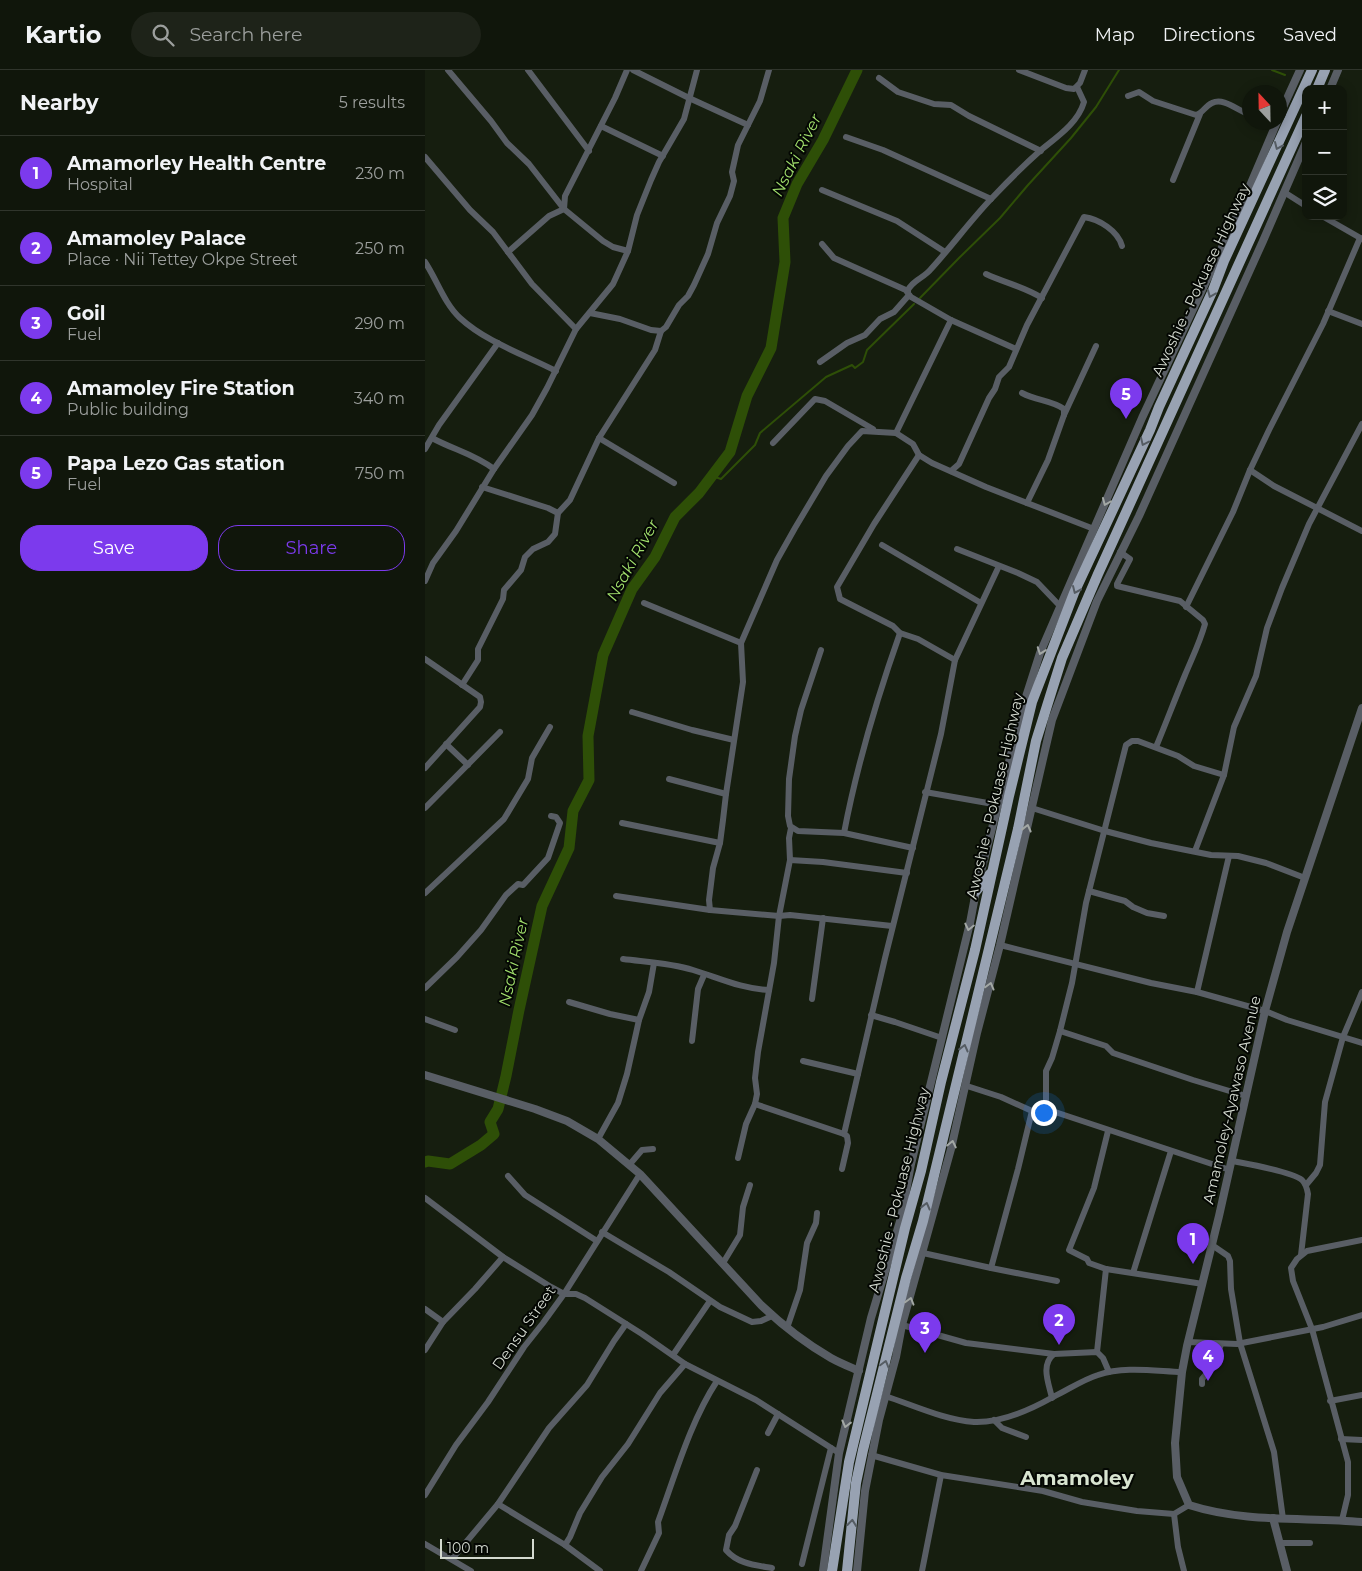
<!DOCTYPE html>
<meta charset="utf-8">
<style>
:root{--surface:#10160b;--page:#1e2319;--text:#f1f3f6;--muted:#9c9f9d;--line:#30352c;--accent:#7c3aed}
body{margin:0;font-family:Montserrat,sans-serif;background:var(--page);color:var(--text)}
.controls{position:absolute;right:15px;top:15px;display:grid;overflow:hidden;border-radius:10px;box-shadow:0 2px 12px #0003}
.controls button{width:45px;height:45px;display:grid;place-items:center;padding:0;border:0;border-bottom:1px solid var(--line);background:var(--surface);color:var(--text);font:25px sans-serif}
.compass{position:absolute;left:817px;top:15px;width:45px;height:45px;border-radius:50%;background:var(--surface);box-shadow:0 2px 12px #0003;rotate:338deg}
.scale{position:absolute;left:15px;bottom:12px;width:94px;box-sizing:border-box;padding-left:5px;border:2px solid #d4dad0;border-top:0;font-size:14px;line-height:18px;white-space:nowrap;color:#d4dad0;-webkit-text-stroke:4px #040703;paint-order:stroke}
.you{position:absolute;left:618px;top:1042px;width:18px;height:18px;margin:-12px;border:4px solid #fff;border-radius:50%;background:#1a73e8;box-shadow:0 0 0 8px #1a73e833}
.badge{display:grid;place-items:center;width:32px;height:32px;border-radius:50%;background:var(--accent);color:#fff;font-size:16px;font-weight:700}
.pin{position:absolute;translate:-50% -41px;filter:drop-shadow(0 1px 2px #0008)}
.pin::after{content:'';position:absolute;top:26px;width:18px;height:15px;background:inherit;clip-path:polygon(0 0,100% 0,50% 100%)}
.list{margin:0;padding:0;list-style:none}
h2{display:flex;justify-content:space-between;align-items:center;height:65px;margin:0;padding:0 20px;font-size:21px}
h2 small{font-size:16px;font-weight:400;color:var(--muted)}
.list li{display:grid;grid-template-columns:32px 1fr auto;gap:15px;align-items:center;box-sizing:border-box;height:75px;padding:0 20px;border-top:1px solid var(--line)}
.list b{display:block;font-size:19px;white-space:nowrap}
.list p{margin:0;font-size:16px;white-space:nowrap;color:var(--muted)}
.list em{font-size:16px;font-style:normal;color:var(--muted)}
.actions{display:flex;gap:10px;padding:15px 20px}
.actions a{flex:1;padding:11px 0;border:1px solid var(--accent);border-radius:20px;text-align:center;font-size:18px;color:var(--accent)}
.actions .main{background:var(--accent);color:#fff}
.icon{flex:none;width:28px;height:28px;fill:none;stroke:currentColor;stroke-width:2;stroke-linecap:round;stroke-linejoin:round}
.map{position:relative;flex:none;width:937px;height:1501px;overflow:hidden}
header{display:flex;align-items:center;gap:30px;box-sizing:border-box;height:70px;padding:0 25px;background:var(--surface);border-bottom:1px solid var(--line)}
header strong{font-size:24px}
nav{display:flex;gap:28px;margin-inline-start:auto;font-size:18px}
.search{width:350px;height:45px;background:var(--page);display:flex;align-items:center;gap:12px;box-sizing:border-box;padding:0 18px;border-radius:28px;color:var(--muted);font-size:19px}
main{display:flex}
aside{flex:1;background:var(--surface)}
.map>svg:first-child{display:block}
</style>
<header>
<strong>Kartio</strong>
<div class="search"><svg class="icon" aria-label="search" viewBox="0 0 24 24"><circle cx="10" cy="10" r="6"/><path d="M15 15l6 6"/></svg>Search here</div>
<nav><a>Map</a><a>Directions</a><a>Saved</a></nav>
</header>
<main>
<aside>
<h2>Nearby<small>5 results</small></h2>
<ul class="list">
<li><span class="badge">1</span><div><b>Amamorley Health Centre</b><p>Hospital</p></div><em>230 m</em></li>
<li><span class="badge">2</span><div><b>Amamoley Palace</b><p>Place · Nii Tettey Okpe Street</p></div><em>250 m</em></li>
<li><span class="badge">3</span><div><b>Goil</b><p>Fuel</p></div><em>290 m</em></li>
<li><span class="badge">4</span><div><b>Amamoley Fire Station</b><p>Public building</p></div><em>340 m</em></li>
<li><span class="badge">5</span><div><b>Papa Lezo Gas station</b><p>Fuel</p></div><em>750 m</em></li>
</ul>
<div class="actions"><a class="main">Save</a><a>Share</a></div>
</aside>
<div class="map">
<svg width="937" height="1501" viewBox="0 0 937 1501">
<rect width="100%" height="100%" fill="#161e0f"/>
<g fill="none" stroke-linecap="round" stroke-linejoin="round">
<g stroke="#2e4f07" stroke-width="2">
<polyline points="847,0 860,5"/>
<polyline points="494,229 534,188 575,148 603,115 646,68 671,37 694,0"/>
<polyline points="287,406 296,409 330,375 335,363 401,307 427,295 430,298 438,292 442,280 489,234"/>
</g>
<polyline stroke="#2e4f07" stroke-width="11" points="0,1092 3,1091 25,1094 56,1075 69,1064 65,1052 73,1039 81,1006 94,940 117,836 144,778 148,741 164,710 163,666 178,585 207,519 230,487 250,447 274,423 305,382 322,326 346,278 360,192 358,148 372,114 398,70 432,0"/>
<g stroke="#595e65" stroke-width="6">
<polyline points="23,0 66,51 82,73 104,94 139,139 178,171 188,177 203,181"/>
<polyline points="103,0 164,81"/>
<polyline points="208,0 264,28 323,55"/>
<polyline points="594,0 641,18 649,19 655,13 660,0"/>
<polyline points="454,8 473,22 509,34 526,35 544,46 616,81"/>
<path d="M703,26L714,22L728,31L771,45C778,43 780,36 787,33C799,27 813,41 824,44"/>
<polyline points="176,56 238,86"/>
<polyline points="421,67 458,80 566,129"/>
<polyline points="0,87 45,140 68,162 107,214 151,259"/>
<polyline points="748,110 775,44"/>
<polyline points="397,120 472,151 520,182"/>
<polyline points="859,122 881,136"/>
<polyline points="897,146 937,169"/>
<polyline points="397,174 409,188 483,221"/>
<polyline points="83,182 124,146 139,139 140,126 190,28 202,0"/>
<path d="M0,192C12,210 19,233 35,248C61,272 100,285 131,301"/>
<path d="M561,204C580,213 600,217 617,228"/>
<polyline points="903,241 937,254"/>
<polyline points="165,243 195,249 226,260 236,261"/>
<path d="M591,279L526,250L486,227L482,222C486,211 499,208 506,199C527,176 545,151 566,129C582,112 599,95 616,80C632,67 653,53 659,32L652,17"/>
<polyline points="395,292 422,273 440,265 455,249 469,242 484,225"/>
<path d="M597,323C612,331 626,330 639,339V345"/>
<polyline points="471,363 526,250"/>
<path d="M7,368C29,380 47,383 69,399"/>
<polyline points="174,368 249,413"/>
<polyline points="348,373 390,329 400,331 448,359"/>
<polyline points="0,379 14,355 73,273"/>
<polyline points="494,385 449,454 412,517 415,529 468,556 475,563 493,569 530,590"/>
<polyline points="825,400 849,416 937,461"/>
<path d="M526,401L534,394L564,328L570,319L574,307L584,297L602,255L659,147C674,149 693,161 697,176"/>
<polyline points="57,417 123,438 133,443"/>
<polyline points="602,433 623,390 639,345 671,276"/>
<polyline points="457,475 556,533"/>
<polyline points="532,479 593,503 612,512 634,535"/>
<path d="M695,482L705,489L692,514V516L755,531L778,550L780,554C775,572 767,588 760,605C750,629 741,653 731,677"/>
<polyline points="0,511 8,493 31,461 69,399 107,345 122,318 151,259 188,214 203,181 212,145 226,110 234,92 259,49 272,0"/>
<polyline points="219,533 316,573"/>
<polyline points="761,537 808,442 825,400 844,360 898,254 935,168"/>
<polyline points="396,580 376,640 370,666 364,709 363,746 365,756 373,761 419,763 488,778"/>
<polyline points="0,589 55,627 56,632 55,637 0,698"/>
<polyline points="37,615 53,590 53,579 78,529 79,520 96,500 100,487 108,479 123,472 130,464 133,443 145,430 174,368 230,280 236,261 241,257 254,235 263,226 269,215 283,184 292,153 305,126 309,111 307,102 313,75 335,31 344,0"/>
<polyline points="207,642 267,660 309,670"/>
<polyline points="21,674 43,695"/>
<polyline points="244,709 301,724"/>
<polyline points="500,722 574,735"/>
<polyline points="0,738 75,662"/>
<polyline points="607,738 680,761 726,773 786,785 813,786 841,793 880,808"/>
<polyline points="197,753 295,773"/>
<path d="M419,763C432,695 452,628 475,563"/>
<polyline points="770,781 799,705 809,657 831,606 842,558 857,518 884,454 937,354"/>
<polyline points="365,790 398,792 482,803"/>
<polyline points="664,821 700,831 708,837 722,843 739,846"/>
<polyline points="0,823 79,749 103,709 107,688 125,657"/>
<polyline points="191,826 285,840 354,846 365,845 467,856"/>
<polyline points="285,840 284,830 288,798 295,773 298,750 301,724 318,612 316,573 352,490 370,458 401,406 423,376 437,361 471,363 488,374 494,385 507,393 561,417 669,459"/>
<polyline points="575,875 726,913 772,922 840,941 862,950 937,973"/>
<path d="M198,889C222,892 246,893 268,900C294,908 317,919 344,920"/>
<polyline points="0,918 32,887 56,860 81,825 93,814 98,815 123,788 135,753 131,747 126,746"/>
<polyline points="772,922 804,786"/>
<polyline points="387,929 398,848"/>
<polyline points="144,932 185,944 214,950"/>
<polyline points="446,945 470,952 517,968"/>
<polyline points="0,949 30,960"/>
<polyline points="635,961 681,976 688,983 768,1010 821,1026"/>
<polyline points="267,971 273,919 279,905"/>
<polyline points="378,991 433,1004"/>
<polyline points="542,1016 576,1027 607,1041 621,1039 805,1100"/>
<polyline points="330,1034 419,1064"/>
<polyline points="621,1039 621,1001 627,988 635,961 647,913 661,833 701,675 707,671 713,671 753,686 769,696 799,705"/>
<polyline points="683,1061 669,1118 644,1180 662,1189 664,1193 681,1199 778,1214"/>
<polyline points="173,1069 193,1033 202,1004 214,950 224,922 229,893"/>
<polyline points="313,1088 321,1054 330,1034 332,1024 330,1008 333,982 349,893 354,846 365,790 364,768 366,758"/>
<path d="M807,1091C822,1094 866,1101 877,1110C881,1114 882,1118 883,1124L876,1185"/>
<polyline points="205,1094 217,1080 228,1079"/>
<polyline points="417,1099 423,1073 422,1066 419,1064 460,888 516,664 530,590 574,496"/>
<polyline points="83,1106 100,1125 172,1171"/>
<polyline points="881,1115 891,1103 895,1095 900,1032 918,967 937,922"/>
<polyline points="0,1128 78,1187 126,1217 139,1224 151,1224 160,1228 217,1264 260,1294 331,1330 414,1383"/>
<polyline points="177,1162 244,1202 295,1237 327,1252 336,1251 347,1246"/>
<polyline points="787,1175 803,1186 805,1191 806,1219 815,1273 849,1382 858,1449"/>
<polyline points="498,1183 566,1198 593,1099 607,1041"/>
<polyline points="298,1193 315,1165 318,1137 325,1115"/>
<polyline points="566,1198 632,1211"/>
<polyline points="708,1203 746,1081"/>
<polyline points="0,1239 18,1252"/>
<polyline points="477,1255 541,1273 629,1284"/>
<polyline points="362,1258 375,1220 382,1173 391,1153 392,1143"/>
<polyline points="763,1272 812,1274 898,1257 937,1245"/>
<polyline points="0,1280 18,1252 50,1219 78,1187"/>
<polyline points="672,1282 681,1199"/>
<polyline points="248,1285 285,1231"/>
<polyline points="777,1314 777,1309 790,1294 796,1274"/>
<path d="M460,1326C488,1335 519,1350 549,1352C576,1353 605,1340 628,1327C643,1320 657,1310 673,1305C699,1296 729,1301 757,1302"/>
<path d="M627,1328C624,1314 615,1295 629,1284L672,1282L678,1288L684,1302"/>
<polyline points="905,1331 937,1325"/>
<polyline points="569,1350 577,1358 601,1367"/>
<polyline points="343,1363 353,1344"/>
<polyline points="916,1369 937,1370"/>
<polyline points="446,1385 516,1405 618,1421 657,1432 712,1441 749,1444 764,1435"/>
<path d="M332,1400L310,1456L304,1465L301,1480C313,1494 330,1495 347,1498"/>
<polyline points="0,1425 31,1375 63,1332 99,1277 118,1253 139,1224 215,1104"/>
<polyline points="73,1434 140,1475 175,1501"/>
<polyline points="749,1444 753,1477 759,1501"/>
<polyline points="917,1450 923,1425 923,1392 887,1259 868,1211 866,1198 872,1189 882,1181 937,1170"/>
<polyline points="855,1473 885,1473"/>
<polyline points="0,1474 46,1501"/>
<polyline points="140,1475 145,1467 155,1443 177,1407 203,1374 235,1323 260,1294"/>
<polyline points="27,1489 73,1434 124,1358 162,1315 189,1271 201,1254"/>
<polyline points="377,1494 406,1378"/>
<path d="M216,1501L234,1463L233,1452C250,1406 265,1352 292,1311"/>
<polyline points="497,1501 516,1405"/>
</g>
<g stroke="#595e65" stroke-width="8">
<polyline points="905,19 913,0"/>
<polyline points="854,46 875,0"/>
<path d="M937,638L862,862L840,941L794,1146L762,1276L757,1302L750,1373L752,1407L764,1435C820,1453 879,1447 937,1452"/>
<path d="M0,1005L110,1039L142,1051L173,1069L215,1104L336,1235C357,1255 380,1273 406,1288C415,1293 425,1297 434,1301"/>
<polyline points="848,1448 862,1501"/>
<polyline points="398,1501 414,1383 446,1248 476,1148 486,1094 545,853 551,821 599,633 615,583 717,348 815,139 852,52"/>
<polyline points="432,1501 440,1421 454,1350 471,1287 477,1255 526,1079 552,963 575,875 627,650 672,531 714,446 838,171 881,72"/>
</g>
<g stroke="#98a2b2" stroke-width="10">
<polyline points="892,19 900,0"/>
<polyline points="551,821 565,804"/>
<polyline points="407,1501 424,1392 480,1158 496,1101 516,1012 550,880 584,726 607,632 649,523 725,360 734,337 788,220 799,191 887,0"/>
<polyline points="422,1501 431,1413 438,1380 481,1208 498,1151 593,759 611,671 637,588 673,504 881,46"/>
</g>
</g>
<defs><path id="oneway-chevron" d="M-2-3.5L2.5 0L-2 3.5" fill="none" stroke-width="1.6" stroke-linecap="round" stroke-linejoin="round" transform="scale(1.25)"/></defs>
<g stroke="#555c63">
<use href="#oneway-chevron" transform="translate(853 76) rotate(114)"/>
<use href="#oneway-chevron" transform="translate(786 224) rotate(113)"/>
<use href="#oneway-chevron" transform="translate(719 372) rotate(115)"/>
<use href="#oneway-chevron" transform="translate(651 520) rotate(114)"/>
<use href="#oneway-chevron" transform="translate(539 978) rotate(-76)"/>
<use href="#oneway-chevron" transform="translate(501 1136) rotate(-76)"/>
<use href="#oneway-chevron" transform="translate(460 1294) rotate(-75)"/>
<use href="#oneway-chevron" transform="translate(427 1453) rotate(-84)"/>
</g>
<g stroke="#a3a8a5">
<use href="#oneway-chevron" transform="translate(681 432) rotate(113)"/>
<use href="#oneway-chevron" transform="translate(616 581) rotate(110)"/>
<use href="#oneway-chevron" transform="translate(602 758) rotate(-76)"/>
<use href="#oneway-chevron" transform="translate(544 857) rotate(103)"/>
<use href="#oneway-chevron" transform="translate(565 916) rotate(-75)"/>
<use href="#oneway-chevron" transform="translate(527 1074) rotate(-78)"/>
<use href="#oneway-chevron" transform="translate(485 1231) rotate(-74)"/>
<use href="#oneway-chevron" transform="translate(421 1354) rotate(104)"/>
</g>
<g text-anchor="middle" stroke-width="4" stroke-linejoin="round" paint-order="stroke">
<g font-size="15" fill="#d4dad0" stroke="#040703">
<text transform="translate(776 210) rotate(-65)" y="5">Awoshie - Pokuase Highway</text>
<text transform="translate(570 726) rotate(-77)" y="5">Awoshie - Pokuase Highway</text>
<text transform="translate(807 1030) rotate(-77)" y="5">Amamoley-Ayawaso Avenue</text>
<text transform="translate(474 1120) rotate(-76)" y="5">Awoshie - Pokuase Highway</text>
<text transform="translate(99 1258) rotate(-55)" y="5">Densu Street</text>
</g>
<g font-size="16" font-style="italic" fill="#a1df6c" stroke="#040703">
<text transform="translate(371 85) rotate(-63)" y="6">Nsaki River</text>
<text transform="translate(207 490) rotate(-61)" y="6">Nsaki River</text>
<text transform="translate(88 892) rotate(-78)" y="6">Nsaki River</text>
</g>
<g font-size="20" font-weight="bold" fill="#d8e4d0" stroke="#040703">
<text x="652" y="1415">Amamoley</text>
</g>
</g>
</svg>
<div class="controls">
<button>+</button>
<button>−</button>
<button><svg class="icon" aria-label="layers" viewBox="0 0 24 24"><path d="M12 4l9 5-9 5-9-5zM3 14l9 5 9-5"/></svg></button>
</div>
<svg class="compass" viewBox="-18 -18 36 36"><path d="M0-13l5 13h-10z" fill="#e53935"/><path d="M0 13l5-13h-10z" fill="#9c9f9d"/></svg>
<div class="scale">100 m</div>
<div class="you"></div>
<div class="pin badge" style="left:768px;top:1194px">1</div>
<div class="pin badge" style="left:634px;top:1275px">2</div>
<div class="pin badge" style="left:500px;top:1283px">3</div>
<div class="pin badge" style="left:783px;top:1311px">4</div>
<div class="pin badge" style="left:701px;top:349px">5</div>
</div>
</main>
